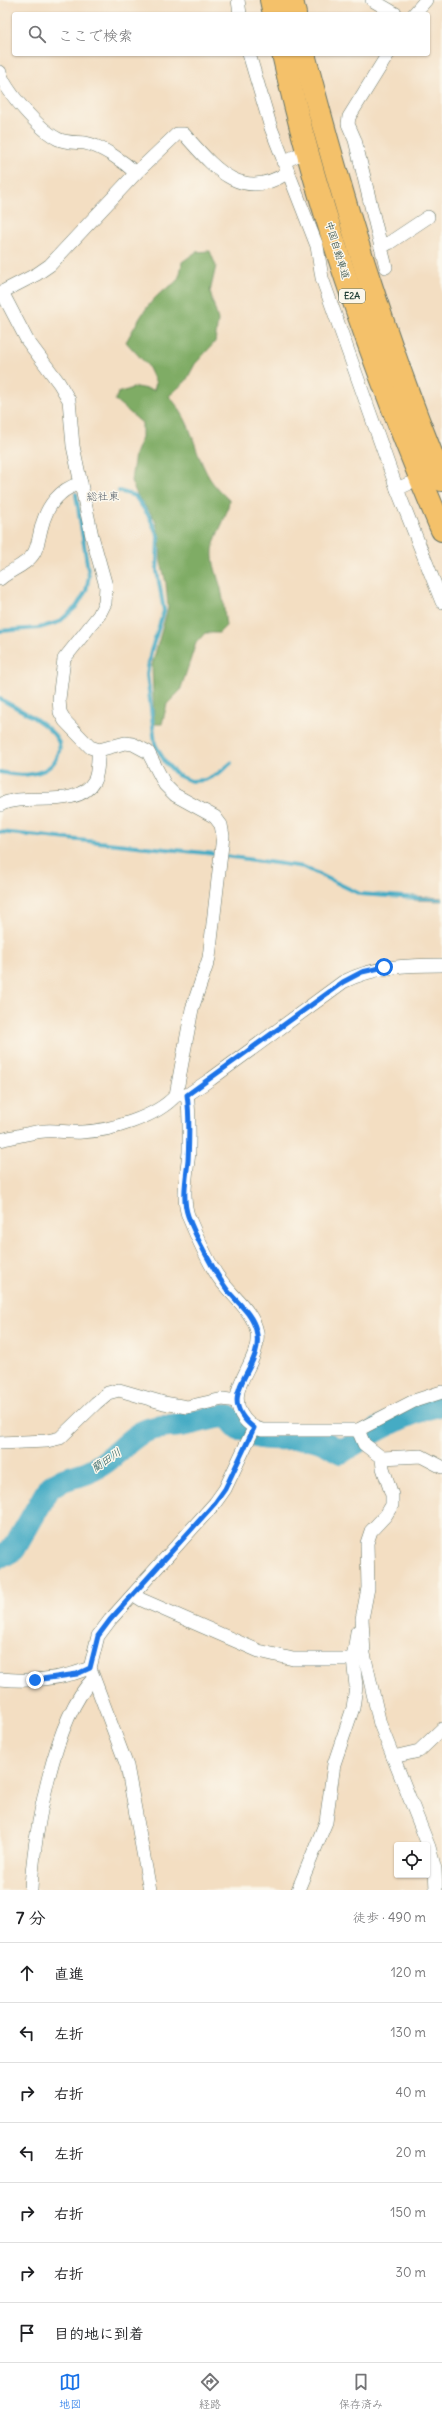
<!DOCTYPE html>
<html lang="ja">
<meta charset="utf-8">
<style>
:root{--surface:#fff;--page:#f2f2f2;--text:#202124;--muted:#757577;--line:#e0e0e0;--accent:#1a73e8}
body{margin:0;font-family:Delius,"Klee One",sans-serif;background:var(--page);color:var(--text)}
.controls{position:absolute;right:12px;bottom:12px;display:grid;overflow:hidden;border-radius:4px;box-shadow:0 1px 3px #0004}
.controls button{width:36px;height:36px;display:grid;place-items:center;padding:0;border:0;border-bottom:1px solid var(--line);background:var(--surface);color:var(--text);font:20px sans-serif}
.stop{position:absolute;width:12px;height:12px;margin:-9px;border:3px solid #1a73e8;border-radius:50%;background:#fff}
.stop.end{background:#1a73e8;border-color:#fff;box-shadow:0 1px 4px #0008}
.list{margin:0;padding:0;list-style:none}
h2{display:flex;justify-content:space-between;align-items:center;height:52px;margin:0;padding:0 16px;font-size:17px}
h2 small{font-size:13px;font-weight:400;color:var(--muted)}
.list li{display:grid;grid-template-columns:26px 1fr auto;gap:12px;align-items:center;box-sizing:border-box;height:60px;padding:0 16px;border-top:1px solid var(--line)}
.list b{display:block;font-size:15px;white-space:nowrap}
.list em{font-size:13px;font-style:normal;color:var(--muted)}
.icon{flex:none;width:22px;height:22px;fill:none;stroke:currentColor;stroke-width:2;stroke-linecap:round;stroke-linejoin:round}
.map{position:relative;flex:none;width:442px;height:1890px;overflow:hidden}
.search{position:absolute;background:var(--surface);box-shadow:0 1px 3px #0004;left:12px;right:12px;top:12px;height:44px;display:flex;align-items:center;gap:10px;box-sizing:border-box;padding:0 14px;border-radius:4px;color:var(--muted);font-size:15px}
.sheet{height:472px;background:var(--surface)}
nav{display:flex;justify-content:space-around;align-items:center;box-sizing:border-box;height:56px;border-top:1px solid var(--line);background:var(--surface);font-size:11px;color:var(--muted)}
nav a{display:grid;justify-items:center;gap:2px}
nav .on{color:var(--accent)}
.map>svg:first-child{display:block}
</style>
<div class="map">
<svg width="442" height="1890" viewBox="0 0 442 1890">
<rect width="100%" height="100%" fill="#fbf7ec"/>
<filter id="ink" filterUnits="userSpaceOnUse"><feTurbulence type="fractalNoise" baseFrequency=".025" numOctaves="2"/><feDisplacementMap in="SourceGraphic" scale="8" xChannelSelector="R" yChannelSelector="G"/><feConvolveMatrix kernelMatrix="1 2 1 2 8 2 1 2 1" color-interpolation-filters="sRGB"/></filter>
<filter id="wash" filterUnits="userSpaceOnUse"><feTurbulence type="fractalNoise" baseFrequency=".012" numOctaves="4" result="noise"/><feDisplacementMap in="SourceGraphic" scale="16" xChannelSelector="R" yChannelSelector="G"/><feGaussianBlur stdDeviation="0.9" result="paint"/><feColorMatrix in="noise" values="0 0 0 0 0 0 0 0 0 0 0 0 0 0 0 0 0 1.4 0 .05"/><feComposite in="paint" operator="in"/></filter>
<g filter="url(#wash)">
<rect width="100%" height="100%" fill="#f3dec2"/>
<path fill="#7fac65" stroke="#4f744c" d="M210,251L216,266L210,292L218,320L215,342L195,364L186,381L169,396C195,425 192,449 210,479C215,487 223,494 229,500C228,519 215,532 213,550C212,565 218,576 221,589C224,601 224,614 226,626L219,633H205L196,643L180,691L167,704L162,724H154L152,665L168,608L166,583L161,562L160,538L155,519L138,497L131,481L135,454L142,437V423L115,400L118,393L136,387L154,390L156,383L148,366L126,342C135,326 145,307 158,295C174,281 179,287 182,262L196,252Z"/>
<polygon fill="#44abc4" stroke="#32747c" points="412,896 442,898 442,901 414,900"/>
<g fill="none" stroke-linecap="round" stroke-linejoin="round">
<g stroke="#44abc4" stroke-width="4">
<polyline points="119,491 135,496 149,516 158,536 157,571 164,611 151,651 147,674 155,744 165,762 177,775 191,781 205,780 219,773 231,763"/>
<polyline points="0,631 39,628 59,622 76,607 86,591 89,576 76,494"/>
<path d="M0,699C17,708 48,723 57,739C61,745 60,751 57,757C48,777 19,777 0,772"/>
<polyline points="0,832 215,854"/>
<polyline points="225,856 304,867 360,894 417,898"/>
</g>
<g stroke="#44abc4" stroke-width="24">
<path d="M256,1436C273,1441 292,1436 309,1438C322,1439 330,1446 341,1452C372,1432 406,1412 442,1404"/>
<path d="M0,1557L14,1549L49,1488C61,1477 76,1478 90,1471C109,1463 122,1445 139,1434C152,1426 166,1427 180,1425C197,1423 211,1416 228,1416L239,1429"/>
</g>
</g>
</g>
<g filter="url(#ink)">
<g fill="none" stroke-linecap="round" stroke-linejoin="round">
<g stroke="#697566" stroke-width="14">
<g id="minor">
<polyline points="238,0 240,14"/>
<polyline points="372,0 396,14"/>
<polyline points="414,14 426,0"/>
<polyline points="249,54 271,128 317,246 322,278 397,489 442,602"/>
<path d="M0,72C5,91 40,130 58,139C66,143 76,142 85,143C102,146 124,162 136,173"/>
<polyline points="283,162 298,155"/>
<polyline points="381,247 355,140 348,124 349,117 388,54"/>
<polyline points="386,267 381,247 389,243 428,217"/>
<path d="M0,293L37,274L50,265L136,173L177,134H184C213,166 240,203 287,173"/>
<polyline points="397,489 408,484"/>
<path d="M0,579C10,570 27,565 34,553C38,546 39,537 41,529C46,507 59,489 81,483"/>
<path d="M0,805C25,791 77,811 94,781C99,772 97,760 99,750"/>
<path d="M178,1095H187L211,1079L343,982C375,966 407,965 442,965"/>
<path d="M187,1095C190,1113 189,1134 189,1152C187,1173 181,1198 189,1218C197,1237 206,1258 217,1275C228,1293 253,1310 257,1332C261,1364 226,1384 241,1414C246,1423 252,1427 262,1430H358L414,1401L442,1392"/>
<path d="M0,1140C15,1137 30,1132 45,1131C57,1130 69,1133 82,1132C110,1131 157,1117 176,1095L192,1009L209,958L223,836L221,825L215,817L175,795L165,785L148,752L133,744L125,743L99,750L90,747L65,721L60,712L59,699L64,659L99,615L105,603L106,586L92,536L73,446L69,400L59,383L27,340L2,292"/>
<polyline points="358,1430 364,1444 382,1458 421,1456 442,1467"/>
<polyline points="0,1443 47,1441 60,1438 96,1403 108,1393 119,1390 164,1403 187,1407 223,1399 236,1401"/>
<polyline points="382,1458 383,1468 392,1495 392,1505 386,1515 371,1531 367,1543 368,1588 362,1619 364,1654 380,1724 429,1847 435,1869 436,1890"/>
<polyline points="134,1595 142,1600 259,1651 293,1659 353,1659"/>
<path d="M0,1679C30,1682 62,1679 90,1668"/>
<polyline points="393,1757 419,1751 442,1729"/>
<path d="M31,1890C33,1836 54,1718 93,1679"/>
<polyline points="150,1890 127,1766 90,1668 98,1636 110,1620 215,1503 225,1489 254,1428"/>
<polyline points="298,1890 326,1822 334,1764 353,1708 356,1686 353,1659 357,1632"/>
</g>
</g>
<g stroke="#697566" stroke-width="24">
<g id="motorway">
<polyline points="271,0 274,14"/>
<polyline points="292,0 295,14"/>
<path d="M283,54C319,217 377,377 442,530"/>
<path d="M304,54C342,199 385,342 442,480"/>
</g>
</g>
<use href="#minor" stroke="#fff" stroke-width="13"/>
<use href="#motorway" stroke="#f4c16b" stroke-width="22"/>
</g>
</g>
<g fill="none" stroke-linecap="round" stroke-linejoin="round" filter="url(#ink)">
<path stroke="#1a73e8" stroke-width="5" d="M35,1680L77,1674L90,1668L98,1636L110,1620L215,1503L225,1489L254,1428C210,1393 267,1369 256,1330C252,1314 238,1303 228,1291C215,1273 195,1236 188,1216C182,1199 186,1179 188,1161C189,1140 190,1116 187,1095L343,982L362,972L384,967"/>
</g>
<g text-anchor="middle" stroke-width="3" stroke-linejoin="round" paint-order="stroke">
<rect fill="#fbf7ec" stroke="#61756b" stroke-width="1" x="339" y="289" width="26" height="14" rx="3"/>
<g font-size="9" font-weight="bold" fill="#1f3d34">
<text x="352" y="299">E2A</text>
</g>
<g font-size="10" fill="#1f3d34" stroke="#fbf7ec">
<text transform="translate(338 250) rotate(73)" y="4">中国自動車道</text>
</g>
<g font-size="11" fill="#59626d" stroke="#fbf7ec">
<text x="103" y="500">総社東</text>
</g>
<g font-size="11" font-style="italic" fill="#2a5e5f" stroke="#fbf7ec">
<text transform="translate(106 1460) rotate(-34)" y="4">藺田川</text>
</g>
</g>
</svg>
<div class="controls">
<button><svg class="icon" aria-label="locate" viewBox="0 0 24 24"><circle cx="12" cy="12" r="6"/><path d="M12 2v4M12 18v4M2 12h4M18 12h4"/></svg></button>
</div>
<div class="stop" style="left:384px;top:967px"></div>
<div class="stop end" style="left:35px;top:1680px"></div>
<div class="search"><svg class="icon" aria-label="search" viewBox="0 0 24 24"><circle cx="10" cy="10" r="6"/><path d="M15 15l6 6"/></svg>ここで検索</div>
</div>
<section class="sheet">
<h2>7 分<small>徒歩 · 490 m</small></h2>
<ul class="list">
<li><svg class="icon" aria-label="ahead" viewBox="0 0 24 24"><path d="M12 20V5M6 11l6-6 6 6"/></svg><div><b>直進</b></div><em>120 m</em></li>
<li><svg class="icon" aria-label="left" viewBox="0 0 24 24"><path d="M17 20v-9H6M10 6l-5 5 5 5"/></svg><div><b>左折</b></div><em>130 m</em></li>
<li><svg class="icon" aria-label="right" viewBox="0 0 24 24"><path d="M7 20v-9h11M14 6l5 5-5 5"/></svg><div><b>右折</b></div><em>40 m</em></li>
<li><svg class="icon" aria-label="left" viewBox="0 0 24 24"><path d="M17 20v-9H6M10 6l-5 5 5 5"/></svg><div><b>左折</b></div><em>20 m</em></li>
<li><svg class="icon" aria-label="right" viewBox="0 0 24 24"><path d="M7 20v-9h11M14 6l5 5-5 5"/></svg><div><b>右折</b></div><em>150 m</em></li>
<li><svg class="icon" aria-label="right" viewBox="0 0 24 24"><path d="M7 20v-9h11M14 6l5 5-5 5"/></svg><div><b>右折</b></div><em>30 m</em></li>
<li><svg class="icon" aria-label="arrive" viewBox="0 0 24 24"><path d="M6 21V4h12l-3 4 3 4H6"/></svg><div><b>目的地に到着</b></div></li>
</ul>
</section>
<nav>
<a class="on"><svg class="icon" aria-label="map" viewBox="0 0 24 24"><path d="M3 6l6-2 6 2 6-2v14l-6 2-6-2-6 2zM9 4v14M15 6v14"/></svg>地図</a>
<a><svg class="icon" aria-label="directions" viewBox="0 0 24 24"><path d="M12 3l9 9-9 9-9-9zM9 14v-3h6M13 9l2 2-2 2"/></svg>経路</a>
<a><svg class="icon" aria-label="saved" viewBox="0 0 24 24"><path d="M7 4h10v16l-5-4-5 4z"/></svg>保存済み</a>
</nav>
